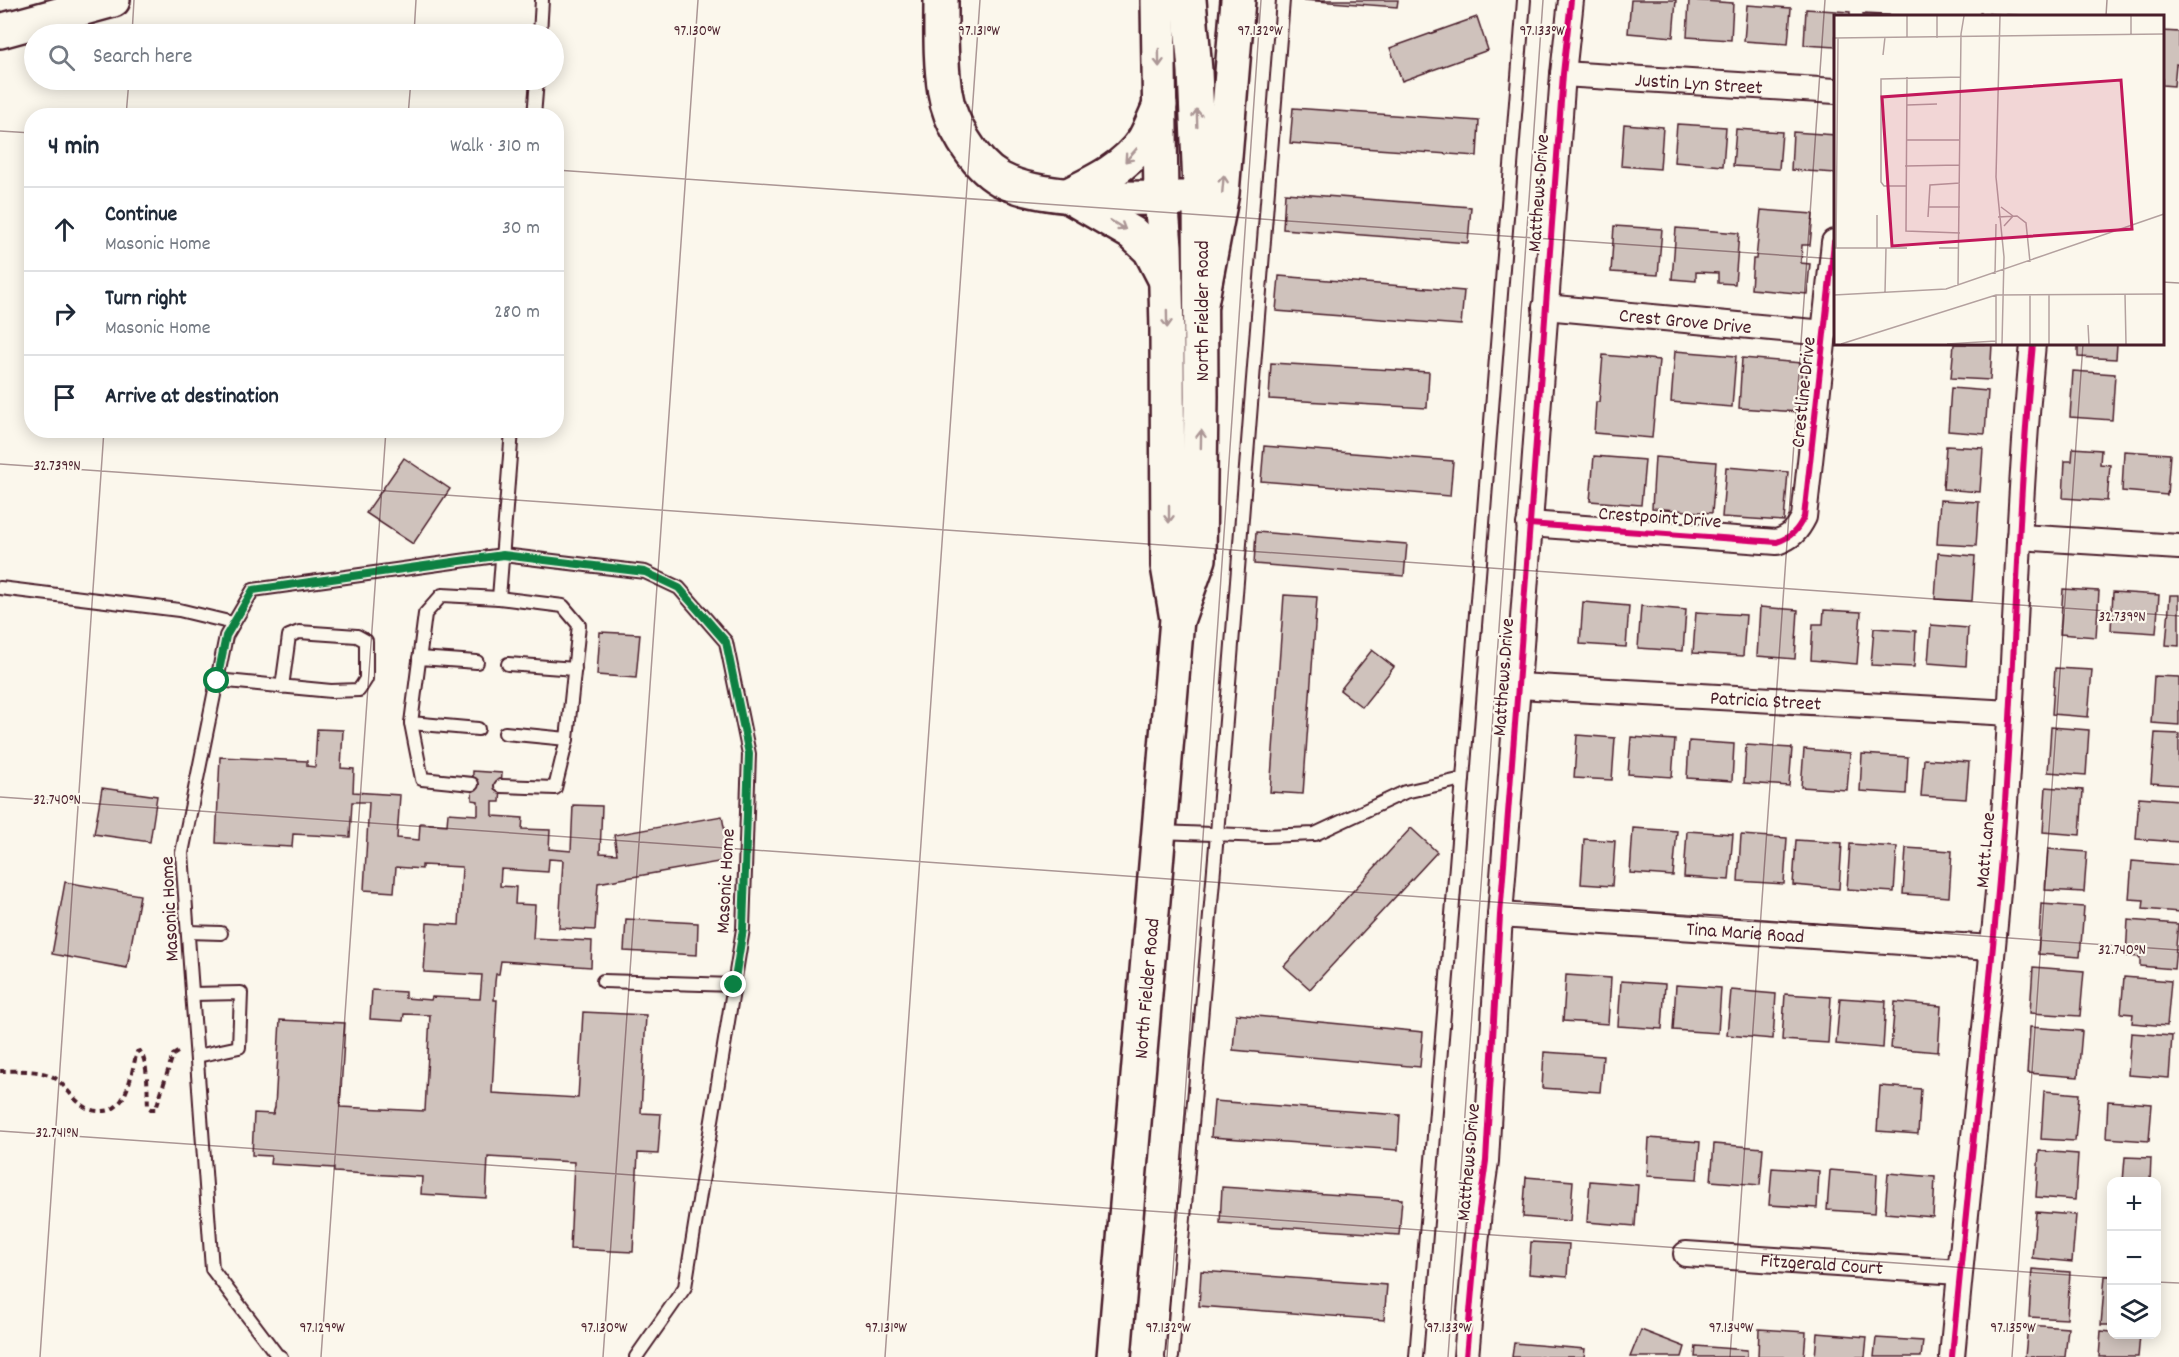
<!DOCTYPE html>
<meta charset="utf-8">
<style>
:root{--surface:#fff;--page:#f6f6f7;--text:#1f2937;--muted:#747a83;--line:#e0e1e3}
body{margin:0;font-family:Dekko,sans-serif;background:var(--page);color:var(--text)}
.controls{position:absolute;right:18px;bottom:18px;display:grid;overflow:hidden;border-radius:12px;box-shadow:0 3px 15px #0003}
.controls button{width:54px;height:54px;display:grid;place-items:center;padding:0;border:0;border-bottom:2px solid var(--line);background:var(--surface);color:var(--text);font:30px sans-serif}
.stop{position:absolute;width:18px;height:18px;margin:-14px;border:4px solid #0b8043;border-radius:50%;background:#fff}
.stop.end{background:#0b8043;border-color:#fff;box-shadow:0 2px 6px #0008}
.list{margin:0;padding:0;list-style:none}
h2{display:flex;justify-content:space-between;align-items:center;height:78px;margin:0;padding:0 24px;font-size:26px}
h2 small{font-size:20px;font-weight:400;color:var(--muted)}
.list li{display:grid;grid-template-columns:39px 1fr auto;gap:18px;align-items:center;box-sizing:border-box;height:84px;padding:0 24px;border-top:2px solid var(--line)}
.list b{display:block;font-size:22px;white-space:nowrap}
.list p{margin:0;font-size:20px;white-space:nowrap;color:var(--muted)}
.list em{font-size:20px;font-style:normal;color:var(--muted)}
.icon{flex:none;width:33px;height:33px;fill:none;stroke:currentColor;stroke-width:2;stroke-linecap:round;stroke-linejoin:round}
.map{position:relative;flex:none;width:2179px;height:1357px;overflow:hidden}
.search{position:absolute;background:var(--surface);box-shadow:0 3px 15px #0003;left:24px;top:24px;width:540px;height:66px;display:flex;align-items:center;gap:15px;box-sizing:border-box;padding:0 21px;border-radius:33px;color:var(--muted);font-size:22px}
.panel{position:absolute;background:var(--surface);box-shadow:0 3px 15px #0003;left:24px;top:108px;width:540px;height:330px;border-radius:24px}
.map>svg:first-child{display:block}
</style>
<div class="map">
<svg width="2179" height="1357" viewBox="0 0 2179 1357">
<rect width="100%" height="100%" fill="#fbf7ec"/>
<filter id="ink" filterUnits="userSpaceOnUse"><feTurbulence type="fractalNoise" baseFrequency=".0167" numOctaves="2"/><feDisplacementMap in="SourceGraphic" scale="12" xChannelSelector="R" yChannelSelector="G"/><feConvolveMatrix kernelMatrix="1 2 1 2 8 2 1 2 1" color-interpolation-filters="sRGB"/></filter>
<g filter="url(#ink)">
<g fill="#cfc2bc" stroke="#4a1f2b" stroke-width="1.5">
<polygon points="1303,0 1398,0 1397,7"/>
<polygon points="1631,0 1676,0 1673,37 1628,33"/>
<polygon points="1689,0 1733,3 1731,40 1687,37"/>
<polygon points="1747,5 1791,8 1788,44 1744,41"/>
<polygon points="1806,9 1850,12 1850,16 1836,16 1836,47 1804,45"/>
<polygon points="1980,13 2026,16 1980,16"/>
<polygon points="1863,14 1906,16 1863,16"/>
<polygon points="1477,17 1488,50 1402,81 1390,48"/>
<polygon points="2162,31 2179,32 2179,65 2176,64 2174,86 2162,85"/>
<polygon points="1293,108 1479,121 1477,156 1290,143"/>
<polygon points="1624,124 1663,127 1660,169 1621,166"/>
<polygon points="1677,124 1726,127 1723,166 1674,162"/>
<polygon points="1736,129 1782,132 1779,169 1733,166"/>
<polygon points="1793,132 1836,135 1836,173 1791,170"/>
<polygon points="1285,193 1471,207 1468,243 1283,229"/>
<polygon points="1761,210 1813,214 1810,245 1802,245 1801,263 1810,264 1807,294 1751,289 1753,259 1756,259"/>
<polygon points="1614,226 1662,229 1658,275 1611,272"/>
<polygon points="1676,228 1739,233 1735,284 1718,283 1718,273 1696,272 1696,281 1672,279"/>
<polygon points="1279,276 1464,291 1461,325 1276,311"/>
<polygon points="1954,344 1992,344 1990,380 1951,378"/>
<polygon points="2078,344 2117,344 2116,359 2078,357"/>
<polygon points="1675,351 1736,356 1732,407 1671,402"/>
<polygon points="1603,355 1659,360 1652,438 1594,433 1596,402 1599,402"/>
<polygon points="1742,358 1802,363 1799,412 1739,408"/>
<polygon points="1271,363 1429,372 1427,408 1269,399"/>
<polygon points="2073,371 2115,374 2112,420 2070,417"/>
<polygon points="1951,388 1988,391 1985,434 1948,431"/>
<polygon points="1264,446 1453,461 1450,496 1261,481"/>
<polygon points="1946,446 1983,448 1980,492 1943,489"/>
<polygon points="2073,448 2101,450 2100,464 2110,465 2107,501 2063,498 2065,461 2072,461"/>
<polygon points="2124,451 2170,454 2167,495 2122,491"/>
<polygon points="1594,456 1645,460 1641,505 1590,501"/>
<polygon points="1655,457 1716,462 1712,513 1652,508"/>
<polygon points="404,458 450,489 413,544 366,513"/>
<polygon points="1726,467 1788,472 1784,521 1722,517"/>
<polygon points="1940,500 1979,502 1976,546 1937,544"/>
<polygon points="1256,532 1407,544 1404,576 1254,564"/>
<polygon points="1938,553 1975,556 1972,601 1935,599"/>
<polygon points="2063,589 2099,591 2096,637 2060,634"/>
<polygon points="2113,592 2159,595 2156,633 2111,630"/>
<polygon points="1284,595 1317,597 1303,794 1270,792"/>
<polygon points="2170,595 2179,595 2179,646 2166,645"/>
<polygon points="1583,602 1629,606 1626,647 1580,644"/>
<polygon points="1641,606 1686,610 1683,651 1638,648"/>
<polygon points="1760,607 1798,610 1795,659 1757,656"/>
<polygon points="1824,610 1861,612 1857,664 1811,660 1813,624 1823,624"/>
<polygon points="1696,612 1746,615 1743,656 1693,653"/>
<polygon points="1931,625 1968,628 1966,666 1928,663"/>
<polygon points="1874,628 1916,631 1914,667 1871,665"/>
<polygon points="600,632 640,634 636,678 597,675"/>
<polygon points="1372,650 1394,667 1362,707 1340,690"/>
<polygon points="2055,668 2092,670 2088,717 2052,714"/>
<polygon points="2154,676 2179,677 2179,725 2151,723"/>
<polygon points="2051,727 2089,730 2086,775 2048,772"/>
<polygon points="317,729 343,730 341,768 354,769 353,792 400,795 397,838 419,840 420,823 447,825 448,813 478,815 478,801 472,800 473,771 502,773 500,802 493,802 493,816 523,818 522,829 550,830 549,849 571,851 573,805 602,806 600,853 617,854 614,835 722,816 730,860 598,883 595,930 559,928 563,860 549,859 548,872 501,869 500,886 516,887 515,904 535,905 533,938 592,941 591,967 501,961 499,974 496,974 495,982 494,1000 497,1000 492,1093 578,1098 583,1012 646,1015 641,1113 661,1114 658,1154 638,1153 633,1252 570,1249 574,1162 488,1157 486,1198 421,1194 422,1177 334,1172 334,1168 270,1164 271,1156 252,1155 254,1113 273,1114 275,1107 280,1020 345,1023 340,1107 425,1111 430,1015 404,1014 403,1021 370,1019 372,990 405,992 405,998 431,1000 432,997 480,999 482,975 424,972 427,923 459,925 462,867 422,865 422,869 396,867 394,892 364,890 369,802 352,802 350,837 293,834 292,847 216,843 220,757 307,761 307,766 315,767"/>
<polygon points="2155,733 2179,734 2179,785 2151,783"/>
<polygon points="1577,735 1615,738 1612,780 1574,778"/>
<polygon points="1631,737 1675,740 1672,777 1628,774"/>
<polygon points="1689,741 1734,744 1732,781 1687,778"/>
<polygon points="1746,745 1792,748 1789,786 1744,783"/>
<polygon points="1804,749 1850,753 1847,790 1801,787"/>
<polygon points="1862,754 1908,757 1906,794 1860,791"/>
<polygon points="1924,759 1969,762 1966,799 1921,796"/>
<polygon points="2046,787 2083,790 2080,835 2043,832"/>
<polygon points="102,788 157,796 150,842 94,834"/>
<polygon points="2139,797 2179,800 2179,842 2136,839"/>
<polygon points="1411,828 1437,852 1310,989 1284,966"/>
<polygon points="1633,828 1677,831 1673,876 1630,873"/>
<polygon points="1687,831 1733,834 1729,880 1684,877"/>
<polygon points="1741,835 1787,838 1784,884 1738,881"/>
<polygon points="1584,839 1615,841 1612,886 1581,884"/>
<polygon points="1796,840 1842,843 1839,889 1793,885"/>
<polygon points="1850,844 1897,847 1894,892 1847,889"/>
<polygon points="1906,848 1952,851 1949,897 1903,894"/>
<polygon points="2048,849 2087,852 2084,892 2045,890"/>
<polygon points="2132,861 2179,865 2179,912 2143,909 2144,900 2129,899"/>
<polygon points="65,882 140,895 127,968 52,954"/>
<polygon points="2041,904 2084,907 2080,957 2038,954"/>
<polygon points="626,919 698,923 697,955 624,951"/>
<polygon points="2128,920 2178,924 2174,969 2140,966 2140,957 2126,956"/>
<polygon points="2033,967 2084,971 2080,1016 2030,1013"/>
<polygon points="1566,975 1611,978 1608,1024 1563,1021"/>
<polygon points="2124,977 2171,981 2167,1026 2132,1023 2133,1014 2121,1013"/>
<polygon points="1621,981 1665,984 1662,1029 1618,1026"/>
<polygon points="1676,985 1721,988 1718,1033 1673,1030"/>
<polygon points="1731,990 1776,994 1773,1039 1727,1035"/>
<polygon points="1785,994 1831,997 1828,1043 1782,1040"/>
<polygon points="1840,998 1886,1001 1883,1048 1836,1044"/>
<polygon points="1895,1002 1941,1006 1938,1052 1891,1048"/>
<polygon points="1236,1014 1423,1032 1420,1067 1233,1050"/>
<polygon points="2030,1027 2082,1031 2078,1077 2027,1073"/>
<polygon points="2131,1033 2172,1036 2169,1078 2128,1075"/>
<polygon points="1544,1052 1603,1056 1600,1092 1542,1088"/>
<polygon points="1880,1086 1921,1089 1918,1134 1877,1131"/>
<polygon points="2044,1091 2079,1094 2075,1141 2041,1139"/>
<polygon points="1214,1101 1400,1115 1398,1150 1211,1137"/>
<polygon points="2108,1101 2152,1104 2149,1141 2106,1138"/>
<polygon points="1649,1138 1700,1142 1697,1179 1647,1176"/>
<polygon points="1714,1144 1763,1148 1760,1185 1711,1181"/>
<polygon points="2039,1151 2078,1154 2075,1200 2036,1197"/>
<polygon points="2125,1157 2151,1158 2150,1182 2123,1182"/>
<polygon points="1772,1168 1819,1171 1817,1208 1769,1205"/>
<polygon points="1830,1170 1877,1174 1875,1213 1827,1210"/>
<polygon points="1888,1173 1935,1177 1933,1217 1885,1213"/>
<polygon points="1526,1177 1573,1181 1570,1221 1523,1217"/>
<polygon points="1590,1181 1638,1185 1635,1226 1587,1222"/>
<polygon points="1222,1187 1402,1199 1399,1235 1220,1223"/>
<polygon points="2036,1212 2076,1215 2072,1262 2032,1258"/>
<polygon points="1531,1242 1569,1244 1567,1277 1529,1274"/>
<polygon points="2032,1269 2070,1272 2067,1319 2029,1317"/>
<polygon points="1201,1271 1387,1285 1384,1320 1199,1306"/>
<polygon points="2105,1276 2112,1276 2112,1325 2101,1325"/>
<polygon points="2028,1325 2068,1328 2065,1357 2025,1357"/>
<polygon points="1759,1329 1806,1332 1804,1357 1758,1357"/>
<polygon points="1641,1330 1685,1347 1682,1357 1630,1357"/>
<polygon points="2101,1331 2112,1332 2112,1334 2140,1335 2138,1357 2099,1357"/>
<polygon points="1817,1333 1867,1337 1865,1357 1815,1357"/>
<polygon points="1876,1338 1923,1341 1921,1357 1874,1357"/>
<polygon points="1514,1343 1585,1349 1584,1357 1512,1357"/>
<polygon points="1696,1346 1747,1350 1747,1357 1695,1357"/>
</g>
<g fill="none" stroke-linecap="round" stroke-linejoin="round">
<g stroke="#4a1f2b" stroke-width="16">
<g id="lane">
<polyline points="540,34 542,0"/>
<polyline points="534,116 537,80"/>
<polyline points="0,588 179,610 233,623"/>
<polyline points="499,598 512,430"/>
<polyline points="419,658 477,662"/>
<polyline points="508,664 575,669"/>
<polyline points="217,680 331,691 359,690 366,679 366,641 357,636 299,632 289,636 282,687"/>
<polyline points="411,723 422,779 472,784"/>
<polyline points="478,729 411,723 425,614 442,595 499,598 563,606 579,625 567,739 505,733"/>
<polyline points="1463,779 1524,0"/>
<polyline points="501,786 555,788 567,739"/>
<polyline points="1159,832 1265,836 1315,834 1405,792 1463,779 1416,1357"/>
<polyline points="188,932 221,933"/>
<polyline points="603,981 734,985"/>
<polyline points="192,994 241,993 239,1047 197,1056"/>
<polyline points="281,1357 277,1355 212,1269 182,853 226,636 253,590 503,555 645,572 679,588 726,642 749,754 743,929 685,1287 636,1357"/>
<polyline points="1172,1357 1217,834 1283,0"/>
</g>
</g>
<g stroke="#4a1f2b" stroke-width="28">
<g id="street">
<path id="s1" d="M1563,74L1836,91"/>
<path id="s2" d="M1545,307L1825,333"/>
<path d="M1529,524L1777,542C1791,537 1797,531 1804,517L1834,242"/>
<polyline points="2019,537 2179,547"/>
<path id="s3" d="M1518,686L2011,713"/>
<path id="s4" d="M1500,915L1991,948"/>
<path id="s5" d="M1686,1254L1959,1272"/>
<polyline points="1466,1357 1479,1211 1486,1161 1500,915 1518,686 1563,74 1571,0"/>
<path d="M1952,1357C1967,1194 1986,1032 2000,869C2015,694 2016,518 2033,344"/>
</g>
</g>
<g stroke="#4a1f2b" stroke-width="38">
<g id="secondary">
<polyline points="1178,618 1199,559 1201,396 1200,187 1195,71 1189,0"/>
<path id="s6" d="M1114,1357L1177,619L1168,566L1167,330L1165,246L1161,197L1158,0"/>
</g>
</g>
<g stroke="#4a1f2b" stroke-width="38">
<g id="primary">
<path d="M941,0C941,30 940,62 945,92C949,121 973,164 1000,179C1046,204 1147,197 1200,198"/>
<polyline points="0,31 113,0"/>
<path d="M1068,195C1097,181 1126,167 1144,140C1150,129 1155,117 1160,105"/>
<polyline points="1072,198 1132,233 1150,250 1166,281"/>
<polyline points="1201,304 1222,193 1238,0"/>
</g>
</g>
<path stroke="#4a1f2b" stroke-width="4" stroke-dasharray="6 4.5" stroke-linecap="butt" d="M0,1071C16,1071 41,1069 55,1078C65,1085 71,1097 81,1104C87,1109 95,1112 103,1111C128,1111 131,1072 137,1052L140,1051C149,1065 147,1090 148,1107L151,1109H156L157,1105L173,1055L181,1050"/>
<use href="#lane" stroke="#fbf7ec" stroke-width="12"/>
<use href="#street" stroke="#fbf7ec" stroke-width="24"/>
<use href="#secondary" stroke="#fbf7ec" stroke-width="33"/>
<use href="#primary" stroke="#fbf7ec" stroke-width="33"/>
<g stroke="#fbf7ec" stroke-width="10">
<g id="cycleway">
<path d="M1529,524L1777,542C1791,537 1797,531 1804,517L1834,242"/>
<polyline points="1466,1357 1479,1211 1486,1161 1500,915 1518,686 1563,74 1571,0"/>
<path d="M1952,1357C1967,1194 1986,1032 2000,869C2015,694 2016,518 2033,344"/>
</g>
</g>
<use href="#cycleway" stroke="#d6006c" stroke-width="6"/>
</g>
<defs><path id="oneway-shaft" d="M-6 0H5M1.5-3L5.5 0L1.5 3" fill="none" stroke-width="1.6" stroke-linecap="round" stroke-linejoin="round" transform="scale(1.5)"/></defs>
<g stroke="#ab9695">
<use href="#oneway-shaft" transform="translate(1159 58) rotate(89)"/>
<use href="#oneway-shaft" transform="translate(1197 118) rotate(-92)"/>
<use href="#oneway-shaft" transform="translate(1131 155) rotate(131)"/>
<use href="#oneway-shaft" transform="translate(1223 184) rotate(-85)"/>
<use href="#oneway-shaft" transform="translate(1118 225) rotate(32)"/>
<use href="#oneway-shaft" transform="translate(1167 319) rotate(89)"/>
<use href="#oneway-shaft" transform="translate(1201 439) rotate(-89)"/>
<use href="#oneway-shaft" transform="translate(1169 514) rotate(90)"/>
</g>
</g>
<g fill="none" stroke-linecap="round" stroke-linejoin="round" filter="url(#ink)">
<polyline stroke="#0b8043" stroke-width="8" points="217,681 226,636 253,590 503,555 645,572 679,588 726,642 749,754 743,929 734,985"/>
</g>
<path fill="none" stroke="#4a1f2b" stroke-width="1.5" stroke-opacity="0.45" d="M2106,16L2107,0M132,34L134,0M414,34L416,0M126,116L129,80M408,116L411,80M0,131L32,133M556,170L1836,259M2162,282L2179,283M0,464L2179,616M0,797L2179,950M0,1131L2112,1278M2156,1282L2179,1283M40,1357L104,430M321,1357L386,430M603,1357L698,0M885,1357L980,0M1167,1357L1261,0M1448,1357L1543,0M1730,1357L1825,0M2012,1357L2083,344"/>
<g text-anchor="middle" stroke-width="4.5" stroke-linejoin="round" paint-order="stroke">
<g font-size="20" fill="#4a1f2b" stroke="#fbf7ec">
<text dy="7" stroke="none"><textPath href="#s1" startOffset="136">Justin Lyn Street</textPath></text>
<text transform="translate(1537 193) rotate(-86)" y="7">Matthews Drive</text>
<text transform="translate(1201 311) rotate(-90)" y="7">North Fielder Road</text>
<text dy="7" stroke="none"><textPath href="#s2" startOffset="141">Crest Grove Drive</textPath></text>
<text transform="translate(1802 392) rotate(-84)" y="7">Crestline Drive</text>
<text transform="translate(1660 516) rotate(4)" y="7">Crestpoint Drive</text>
<text transform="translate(1502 677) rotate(-86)" y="7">Matthews Drive</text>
<text dy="7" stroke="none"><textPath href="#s3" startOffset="248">Patricia Street</textPath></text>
<text transform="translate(1984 850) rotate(-85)" y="7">Matt Lane</text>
<text transform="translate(724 881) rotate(-87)" y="7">Masonic Home</text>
<text transform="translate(168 909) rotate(-93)" y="7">Masonic Home</text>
<text dy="7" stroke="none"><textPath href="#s4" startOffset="246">Tina Marie Road</textPath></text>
<text dy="7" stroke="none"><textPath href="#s6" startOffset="370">North Fielder Road</textPath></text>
<text transform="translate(1467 1162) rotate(-85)" y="7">Matthews Drive</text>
<text dy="7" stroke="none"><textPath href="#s5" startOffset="136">Fitzgerald Court</textPath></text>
</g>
</g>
<g transform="translate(1834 15)">
<rect width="330" height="330" fill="#fbf7ec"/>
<path fill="none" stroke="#b4a19f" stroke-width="1.5" d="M73,1V22M166,1L162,162L170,242L168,329M297,20V1M0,23L330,19M103,23V1M49,40L51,22M73,62L72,216L126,218M73,90L103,89M72,125H126M71,151L126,150M72,171H50L47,167V64L127,62M95,192H126M167,192L179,201L170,211M43,200V233M94,202L96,170L126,168M164,202L183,201L192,208L196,247M0,233H73M2,233L4,23M105,233H125M161,259L162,209M124,270L127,19L130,1M51,278L52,233M215,279V329M291,279L292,329M0,280L112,274L330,199M162,280V329M254,310L255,329M7,329L162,280L330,279M113,329L162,326M196,329V279"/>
<path fill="#c2185b" fill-opacity="0.15" stroke="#c2185b" stroke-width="3" d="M287,65L298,214L58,231L48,82Z"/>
<rect width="330" height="330" fill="none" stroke="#4a1f2b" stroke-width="3"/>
</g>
<g font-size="15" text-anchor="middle" fill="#4a1f2b" stroke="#fbf7ec" stroke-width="4.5" stroke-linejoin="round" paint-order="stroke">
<text x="697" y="35">97.130°W</text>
<text x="979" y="35">97.131°W</text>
<text x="1260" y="35">97.132°W</text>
<text x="1542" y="35">97.133°W</text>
<text x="57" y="470">32.739°N</text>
<text x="2122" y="621">32.739°N</text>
<text x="57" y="804">32.740°N</text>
<text x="2122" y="954">32.740°N</text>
<text x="57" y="1137">32.741°N</text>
<text x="322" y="1332">97.129°W</text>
<text x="604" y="1332">97.130°W</text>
<text x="886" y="1332">97.131°W</text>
<text x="1168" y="1332">97.132°W</text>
<text x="1449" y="1332">97.133°W</text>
<text x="1731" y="1332">97.134°W</text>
<text x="2013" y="1332">97.135°W</text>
</g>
</svg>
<div class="controls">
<button>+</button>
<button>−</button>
<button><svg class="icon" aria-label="layers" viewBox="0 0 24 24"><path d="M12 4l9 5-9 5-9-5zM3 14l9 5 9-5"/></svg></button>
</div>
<div class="stop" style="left:217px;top:681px"></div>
<div class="stop end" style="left:734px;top:985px"></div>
<div class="search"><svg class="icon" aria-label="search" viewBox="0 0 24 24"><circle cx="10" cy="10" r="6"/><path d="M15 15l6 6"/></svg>Search here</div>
<section class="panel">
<h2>4 min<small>Walk · 310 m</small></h2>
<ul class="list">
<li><svg class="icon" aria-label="ahead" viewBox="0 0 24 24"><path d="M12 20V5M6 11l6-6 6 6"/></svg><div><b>Continue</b><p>Masonic Home</p></div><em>30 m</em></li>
<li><svg class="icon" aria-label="right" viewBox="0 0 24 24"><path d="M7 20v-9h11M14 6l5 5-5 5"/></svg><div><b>Turn right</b><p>Masonic Home</p></div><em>280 m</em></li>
<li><svg class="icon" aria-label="arrive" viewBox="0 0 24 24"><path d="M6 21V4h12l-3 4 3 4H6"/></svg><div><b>Arrive at destination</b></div></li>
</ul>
</section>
</div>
